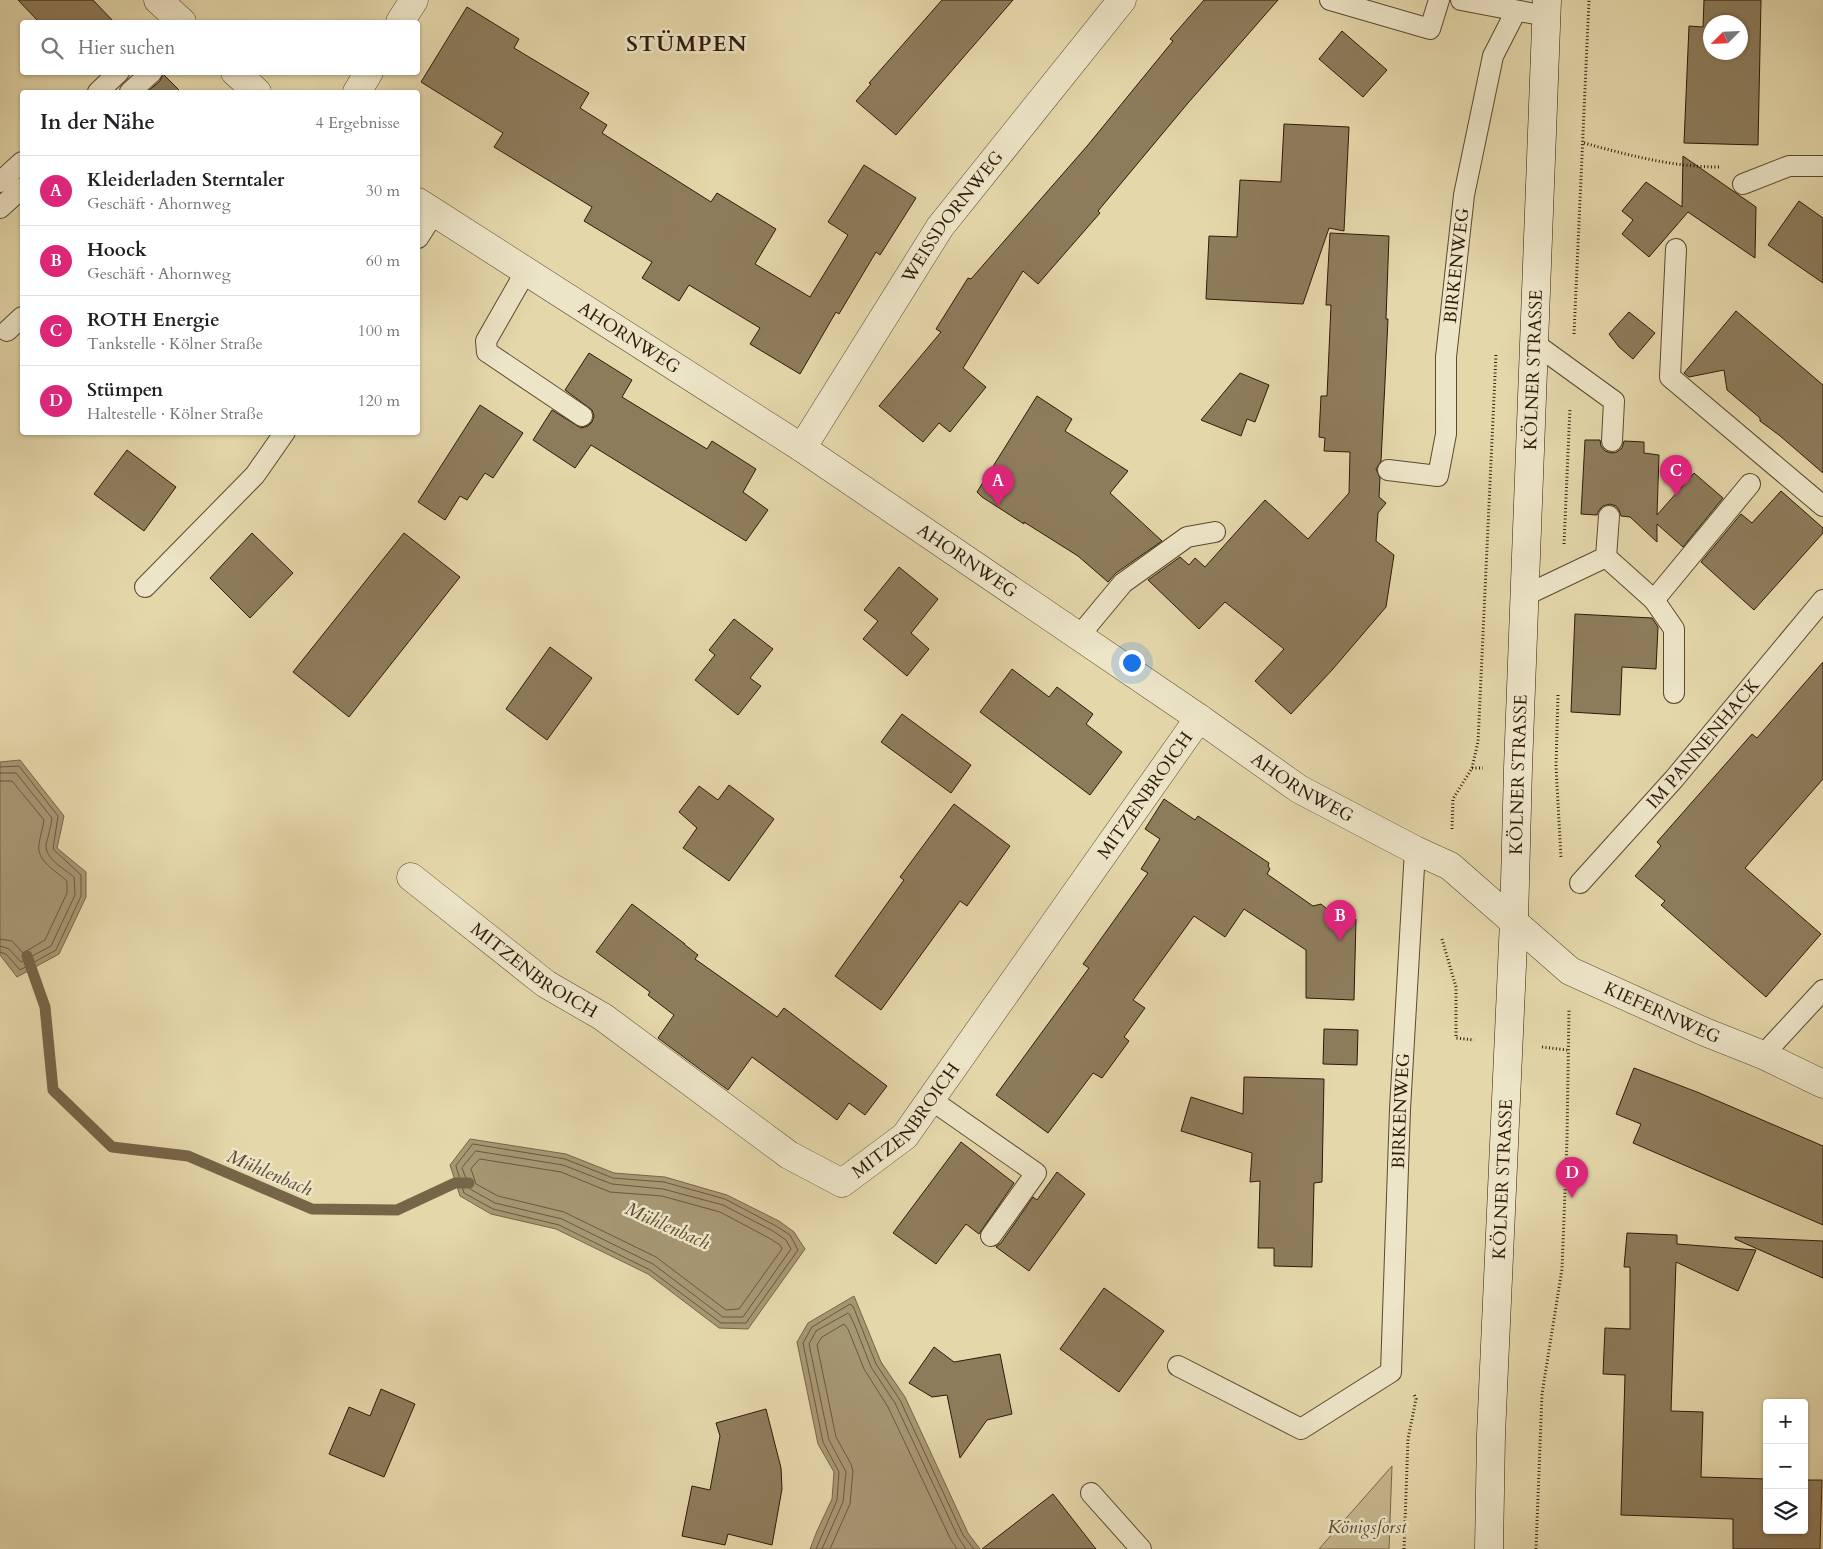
<!DOCTYPE html>
<html lang="de">
<meta charset="utf-8">
<style>
:root{--surface:#fff;--page:#f2f2f2;--text:#202124;--muted:#757577;--line:#e0e0e0;--accent:#db2777}
body{margin:0;font-family:Cardo,serif;background:var(--page);color:var(--text)}
.controls{position:absolute;right:15px;bottom:15px;display:grid;overflow:hidden;border-radius:5px;box-shadow:0 1px 4px #0004}
.controls button{width:45px;height:45px;display:grid;place-items:center;padding:0;border:0;border-bottom:1px solid var(--line);background:var(--surface);color:var(--text);font:25px sans-serif}
.compass{position:absolute;left:1703px;top:15px;width:45px;height:45px;border-radius:50%;background:var(--surface);box-shadow:0 1px 4px #0004;rotate:246deg}
.you{position:absolute;left:1131px;top:662px;width:18px;height:18px;margin:-12px;border:4px solid #fff;border-radius:50%;background:#1a73e8;box-shadow:0 0 0 8px #1a73e833}
.badge{display:grid;place-items:center;width:32px;height:32px;border-radius:50%;background:var(--accent);color:#fff;font-size:16px;font-weight:700}
.pin{position:absolute;translate:-50% -41px;filter:drop-shadow(0 1px 2px #0008)}
.pin::after{content:'';position:absolute;top:26px;width:18px;height:15px;background:inherit;clip-path:polygon(0 0,100% 0,50% 100%)}
.list{margin:0;padding:0;list-style:none}
h2{display:flex;justify-content:space-between;align-items:center;height:65px;margin:0;padding:0 20px;font-size:21px}
h2 small{font-size:16px;font-weight:400;color:var(--muted)}
.list li{display:grid;grid-template-columns:32px 1fr auto;gap:15px;align-items:center;box-sizing:border-box;height:70px;padding:0 20px;border-top:1px solid var(--line)}
.list b{display:block;font-size:19px;white-space:nowrap}
.list p{margin:0;font-size:16px;white-space:nowrap;color:var(--muted)}
.list em{font-size:16px;font-style:normal;color:var(--muted)}
.icon{flex:none;width:28px;height:28px;fill:none;stroke:currentColor;stroke-width:2;stroke-linecap:round;stroke-linejoin:round}
.map{position:relative;flex:none;width:1823px;height:1549px;overflow:hidden}
.search{position:absolute;background:var(--surface);box-shadow:0 1px 4px #0004;left:20px;top:20px;width:400px;height:55px;display:flex;align-items:center;gap:12px;box-sizing:border-box;padding:0 18px;border-radius:5px;color:var(--muted);font-size:19px}
.panel{position:absolute;background:var(--surface);box-shadow:0 1px 4px #0004;left:20px;top:90px;width:400px;height:345px;border-radius:5px}
.map>svg:first-child{display:block}
</style>
<div class="map">
<svg width="1823" height="1549" viewBox="0 0 1823 1549">
<rect width="100%" height="100%" fill="#e4d7aa"/>
<filter id="stains"><feTurbulence type="fractalNoise" baseFrequency=".004" numOctaves="4"/><feColorMatrix values="0 0 0 0 .2 0 0 0 0 .09 0 0 0 0 .02 0 0 0 .5 -.17"/></filter>
<radialGradient id="worn" r=".72"><stop offset=".6" stop-color="#630" stop-opacity="0"/><stop offset="1" stop-color="#630" stop-opacity=".3"/></radialGradient>
<polygon fill="#c5b78e" stroke="#7a684b" points="1392,1466 1389,1549 1319,1549"/>
<g fill="#a69773" stroke="#766548">
<polygon points="20,760 64,816 57,848 86,872 86,897 59,954 17,977 0,955 0,762"/>
<polygon points="470,1139 566,1154 614,1173 665,1177 727,1195 779,1221 794,1232 805,1249 748,1329 719,1328 648,1274 556,1229 491,1214 460,1196 450,1165"/>
<polygon points="854,1296 881,1362 905,1397 968,1533 980,1549 810,1549 817,1531 832,1499 834,1472 818,1444 797,1342 808,1323"/>
</g>
<g fill="none" stroke-linecap="round" stroke-linejoin="round">
<g stroke="#6a583e" stroke-width="1">
<polyline points="0,767 19,766 58,816 53,849 81,875 81,896 56,950 20,970 6,954 0,952"/>
<path d="M0,773H16L52,818C51,827 48,836 46,845C45,859 66,870 74,877L75,895L51,946L21,962L9,949L0,946"/>
<path d="M0,781H12L44,820C43,828 40,836 39,844C36,861 56,871 67,881V893L45,940L23,953L12,941L0,939"/>
<polygon points="473,1144 565,1159 613,1178 664,1182 725,1199 776,1226 790,1235 798,1250 746,1323 721,1323 650,1270 559,1225 493,1209 464,1193 456,1166"/>
<polygon points="476,1151 563,1165 612,1184 663,1189 723,1205 773,1231 786,1240 791,1249 743,1317 723,1317 653,1264 562,1219 495,1203 470,1189 462,1168"/>
<polygon points="480,1159 561,1172 610,1192 662,1196 720,1212 769,1238 780,1245 782,1249 739,1309 726,1310 656,1257 564,1212 498,1196 476,1184 471,1169"/>
<polyline points="816,1549 837,1500 839,1472 823,1442 803,1343 812,1327 850,1304 853,1306 876,1364 900,1400 963,1535 974,1549"/>
<polyline points="822,1549 843,1502 846,1472 829,1440 809,1344 816,1331 848,1313 850,1315 855,1326 871,1367 895,1403 958,1537 966,1549"/>
<polyline points="830,1549 850,1504 853,1471 851,1464 836,1437 817,1345 822,1337 844,1324 848,1329 864,1369 888,1407 951,1540 957,1549"/>
</g>
<polyline stroke="#766548" stroke-width="11" points="27,956 45,1007 53,1090 112,1147 188,1156 312,1209 397,1210 455,1183 469,1183"/>
</g>
<g fill="#8d7c5c" stroke="#2e1a08" fill-rule="evenodd">
<polygon points="18,0 93,0 114,22 39,22"/>
<polygon points="942,0 1013,0 896,135 856,101 871,84 869,83"/>
<polygon points="1204,0 1278,0 1188,103 1098,211 1100,213 1038,284 1023,271 963,368 986,387 950,432 939,423 923,442 879,406 941,332 936,329 968,278 971,279 1088,145 1173,41 1170,39"/>
<path d="M1704,0H1761L1758,145L1684,143L1689,26L1703,27ZM1710,22H1740V52H1710Z"/>
<polygon points="467,7 519,39 514,48 589,93 580,108 607,125 602,133 711,202 717,193 776,229 755,264 810,297 848,235 828,222 864,165 916,198 880,255 876,252 839,314 836,312 800,374 750,344 760,328 689,285 679,301 642,278 652,262 584,221 592,207 494,147 503,133 421,82"/>
<polygon points="1342,31 1387,70 1363,97 1319,59"/>
<polygon points="163,74 181,92 147,92 160,81"/>
<polygon points="1284,124 1349,127 1344,231 1329,228 1303,304 1206,299 1209,236 1237,237 1240,180 1281,182"/>
<polygon points="1683,156 1756,207 1755,258 1688,212 1649,257 1622,234 1633,220 1622,211 1646,182 1682,207"/>
<polygon points="1799,201 1823,218 1823,283 1768,245"/>
<polygon points="1330,233 1389,236 1386,319 1388,319 1385,382 1381,461 1376,469 1380,478 1379,497 1386,503 1378,513 1376,541 1394,555 1386,607 1332,670 1291,714 1255,681 1284,649 1225,602 1199,629 1148,580 1180,557 1189,565 1195,558 1205,567 1265,500 1308,539 1349,493 1350,452 1324,451 1325,438 1319,437 1321,396 1327,396 1331,305 1326,305"/>
<polygon points="1736,311 1823,385 1823,473 1779,435 1760,421 1760,418 1727,390 1724,370 1689,377 1684,373"/>
<polygon points="1629,312 1655,333 1633,359 1619,347 1609,334"/>
<polygon points="589,353 632,380 622,397 707,449 712,441 756,469 743,492 768,510 746,541 591,445 575,468 533,440 552,410 581,428 588,426 592,422 594,416 592,410 565,390"/>
<polygon points="1240,373 1269,385 1255,422 1247,419 1241,436 1201,420"/>
<polygon points="1037,396 1072,419 1065,431 1128,471 1110,493 1162,541 1116,573 1108,582 1078,556 1024,522 1024,524 982,497 977,492"/>
<polygon points="480,405 523,433 493,478 485,473 467,500 460,496 445,520 418,502"/>
<polygon points="1585,440 1600,440 1601,446 1605,451 1612,453 1617,452 1622,448 1624,441 1644,442 1644,453 1659,455 1657,515 1694,473 1723,498 1683,547 1657,524 1657,542 1630,517 1621,516 1619,510 1616,506 1610,504 1603,506 1599,510 1597,515 1581,514"/>
<polygon points="127,450 176,487 144,531 94,494"/>
<polygon points="1781,491 1823,528 1823,533 1754,610 1701,562 1741,514 1752,523"/>
<polygon points="252,533 293,573 250,618 210,578"/>
<polygon points="404,533 460,577 349,717 293,672"/>
<polygon points="899,567 938,599 911,633 929,649 907,676 863,639 878,621 864,610"/>
<polygon points="1575,614 1652,618 1658,627 1656,669 1622,667 1620,715 1571,712"/>
<polygon points="734,619 773,649 750,678 761,686 738,715 695,680 715,655 709,650"/>
<polygon points="550,647 592,678 547,740 506,709"/>
<polygon points="1823,662 1823,779 1745,868 1821,934 1766,997 1661,905 1665,901 1635,876 1661,846 1657,842 1752,734 1757,738"/>
<polygon points="1012,669 1049,697 1057,687 1093,714 1086,724 1122,752 1090,795 980,712"/>
<polygon points="902,714 971,765 951,793 881,742"/>
<polygon points="729,785 774,819 729,881 683,848 697,828 679,812 699,786 718,800"/>
<polygon points="1164,799 1195,820 1198,816 1269,863 1268,866 1270,869 1267,874 1313,906 1321,904 1338,918 1356,919 1354,1000 1306,998 1306,950 1244,909 1225,937 1194,916 1133,1000 1145,1008 1124,1037 1129,1041 1102,1078 1093,1073 1048,1133 996,1095 1089,968 1083,964 1148,873 1141,869 1160,839 1145,829"/>
<polygon points="954,804 1010,846 967,906 960,901 881,1010 835,976 904,880 900,877"/>
<polygon points="632,904 685,944 684,944 698,955 695,959 777,1017 784,1008 887,1086 865,1115 849,1103 837,1120 752,1057 728,1090 658,1038 674,1015 648,995 650,992 596,952"/>
<polygon points="1324,1029 1358,1030 1357,1065 1323,1064"/>
<polygon points="1634,1068 1697,1092 1823,1146 1823,1225 1633,1143 1641,1124 1616,1114"/>
<polygon points="1244,1077 1324,1079 1322,1182 1314,1183 1312,1267 1274,1266 1274,1248 1258,1248 1260,1181 1250,1182 1252,1153 1181,1131 1191,1097 1243,1114"/>
<polygon points="961,1142 1014,1183 979,1234 966,1224 936,1264 893,1233"/>
<polygon points="1057,1172 1085,1194 1029,1271 996,1247 1001,1243 1033,1197 1037,1200"/>
<polygon points="1627,1233 1677,1235 1677,1244 1756,1250 1738,1291 1676,1262 1671,1411 1703,1412 1701,1477 1767,1479 1767,1530 1804,1530 1804,1480 1822,1480 1820,1549 1733,1549 1733,1519 1621,1515 1625,1375 1603,1374 1605,1328 1630,1329 1630,1267 1624,1267"/>
<polygon points="1735,1237 1823,1241 1823,1278 1735,1239"/>
<polygon points="1104,1288 1164,1331 1119,1392 1060,1349"/>
<polygon points="934,1347 954,1362 1000,1354 1012,1414 987,1420 960,1458 947,1395 932,1397 909,1383"/>
<polygon points="381,1389 415,1404 384,1477 329,1454 349,1407 370,1416"/>
<polygon points="766,1409 781,1468 782,1489 772,1545 728,1534 725,1545 682,1536 692,1486 710,1490 720,1436 716,1423"/>
<polygon points="1053,1494 1096,1549 982,1549"/>
</g>
<g fill="none" stroke-linecap="round" stroke-linejoin="round">
<g stroke="#5c4930" stroke-width="22">
<g id="service">
<polyline points="1330,0 1430,29 1439,0"/>
<polyline points="1461,0 1546,16"/>
<polyline points="98,92 119,72"/>
<polyline points="130,92 152,72"/>
<polyline points="0,182 22,162"/>
<polyline points="1743,184 1789,166 1823,166"/>
<polyline points="0,208 22,188"/>
<polyline points="418,238 434,213"/>
<polyline points="1676,249 1670,377 1823,506"/>
<polyline points="526,271 486,341 487,352 582,416"/>
<polyline points="7,331 22,317"/>
<polyline points="1534,343 1614,401 1612,441"/>
<path id="s1" d="M1388,470L1438,476L1446,434V357L1464,195L1493,56L1516,11"/>
<polyline points="1606,557 1654,600 1750,484"/>
<polyline points="145,587 255,475 285,432"/>
<polyline points="1524,596 1606,557 1609,516"/>
<polyline points="1654,600 1674,629 1674,693"/>
<polyline points="1079,636 1123,583 1187,537 1215,532"/>
<path id="s2" d="M1580,883L1674,779L1823,600"/>
<polyline points="1763,1055 1823,990"/>
<polyline points="930,1099 1036,1173 991,1236"/>
<path id="s3" d="M1178,1366L1301,1429L1391,1372L1400,1109L1415,850"/>
<polyline points="1091,1493 1141,1549"/>
</g>
</g>
<g stroke="#5c4930" stroke-width="29">
<g id="minor">
<polyline points="158,0 182,22"/>
<polyline points="400,22 414,0"/>
<polyline points="235,72 257,92"/>
<polyline points="357,92 369,72"/>
<path id="s4" d="M418,202L802,448L1199,718L1299,789L1415,850L1450,866L1570,971L1705,1032L1763,1055L1823,1084"/>
<path id="s5" d="M802,448L940,227L1122,0"/>
<path id="s6" d="M411,877L546,984L603,1017L789,1155L842,1183L905,1136L1199,718"/>
</g>
</g>
<g stroke="#2e1a08" stroke-width="29">
<g id="secondary">
<path id="s7" d="M1489,1549L1491,1435L1514,921L1518,768L1547,0"/>
</g>
</g>
<g stroke="#2e1a08" stroke-width="3" stroke-dasharray="1 2.5" stroke-linecap="butt">
<path d="M1584,143C1628,155 1672,167 1719,167"/>
<polyline points="1574,334 1589,0"/>
<polyline points="1564,544 1570,408"/>
<polyline points="1558,695 1556,766 1561,858"/>
<polyline points="1472,768 1483,768"/>
<polyline points="1452,829 1453,799 1472,768 1478,742 1496,354"/>
<polyline points="1442,939 1456,987 1456,1038 1474,1040"/>
<polyline points="1542,1047 1567,1050"/>
<polyline points="1404,1549 1408,1439 1416,1399 1414,1394"/>
<polyline points="1536,1549 1542,1394 1562,1269 1567,1140 1569,1009"/>
</g>
<use href="#service" stroke="#ede5c8" stroke-width="20"/>
<use href="#minor" stroke="#ede5c8" stroke-width="28"/>
<use href="#secondary" stroke="#ede5c8" stroke-width="28"/>
</g>
<g text-anchor="middle" stroke-width="5" stroke-linejoin="round" paint-order="stroke">
<g font-size="18" fill="#2e1a08" stroke="#ede5c8">
<text dy="6" stroke="none"><textPath href="#s5" startOffset="276">WEISSDORNWEG</textPath></text>
<text dy="6" stroke="none"><textPath href="#s1" startOffset="262">BIRKENWEG</textPath></text>
<text dy="6" stroke="none"><textPath href="#s4" startOffset="251">AHORNWEG</textPath></text>
<text dy="6" stroke="none"><textPath href="#s7" startOffset="1180">KÖLNER STRASSE</textPath></text>
<text dy="6" stroke="none"><textPath href="#s4" startOffset="656">AHORNWEG</textPath></text>
<text dy="6" stroke="none"><textPath href="#s2" startOffset="186">IM PANNENHACK</textPath></text>
<text dy="6" stroke="none"><textPath href="#s7" startOffset="775">KÖLNER STRASSE</textPath></text>
<text dy="6" stroke="none"><textPath href="#s4" startOffset="1061">AHORNWEG</textPath></text>
<text dy="6" stroke="none"><textPath href="#s6" startOffset="1025">MITZENBROICH</textPath></text>
<text dy="6" stroke="none"><textPath href="#s6" startOffset="155">MITZENBROICH</textPath></text>
<text dy="6" stroke="none"><textPath href="#s4" startOffset="1489">KIEFERNWEG</textPath></text>
<text dy="6" stroke="none"><textPath href="#s3" startOffset="506">BIRKENWEG</textPath></text>
<text dy="6" stroke="none"><textPath href="#s6" startOffset="620">MITZENBROICH</textPath></text>
<text dy="6" stroke="none"><textPath href="#s7" startOffset="370">KÖLNER STRASSE</textPath></text>
</g>
<g font-size="18" font-style="italic" fill="#5b4930" stroke="#ede5c8">
<text x="1367" y="1533">Königsforst</text>
</g>
<g font-size="19" font-style="italic" fill="#5e4c33" stroke="#ede5c8">
<text transform="translate(270 1172) rotate(23)" y="7">Mühlenbach</text>
<text transform="translate(668 1225) rotate(24)" y="7">Mühlenbach</text>
</g>
<g font-size="22" font-weight="bold" letter-spacing="1" fill="#2e1a08" stroke="#ede5c8">
<text x="687" y="51">STÜMPEN</text>
</g>
</g>
<rect width="100%" height="100%" filter="url(#stains)"/>
<rect width="100%" height="100%" fill="url(#worn)"/>
</svg>
<div class="controls">
<button>+</button>
<button>−</button>
<button><svg class="icon" aria-label="layers" viewBox="0 0 24 24"><path d="M12 4l9 5-9 5-9-5zM3 14l9 5 9-5"/></svg></button>
</div>
<svg class="compass" viewBox="-18 -18 36 36"><path d="M0-13l5 13h-10z" fill="#e53935"/><path d="M0 13l5-13h-10z" fill="#757577"/></svg>
<div class="you"></div>
<div class="pin badge" style="left:998px;top:506px">A</div>
<div class="pin badge" style="left:1340px;top:941px">B</div>
<div class="pin badge" style="left:1676px;top:496px">C</div>
<div class="pin badge" style="left:1572px;top:1198px">D</div>
<div class="search"><svg class="icon" aria-label="search" viewBox="0 0 24 24"><circle cx="10" cy="10" r="6"/><path d="M15 15l6 6"/></svg>Hier suchen</div>
<section class="panel">
<h2>In der Nähe<small>4 Ergebnisse</small></h2>
<ul class="list">
<li><span class="badge">A</span><div><b>Kleiderladen Sterntaler</b><p>Geschäft · Ahornweg</p></div><em>30 m</em></li>
<li><span class="badge">B</span><div><b>Hoock</b><p>Geschäft · Ahornweg</p></div><em>60 m</em></li>
<li><span class="badge">C</span><div><b>ROTH Energie</b><p>Tankstelle · Kölner Straße</p></div><em>100 m</em></li>
<li><span class="badge">D</span><div><b>Stümpen</b><p>Haltestelle · Kölner Straße</p></div><em>120 m</em></li>
</ul>
</section>
</div>
